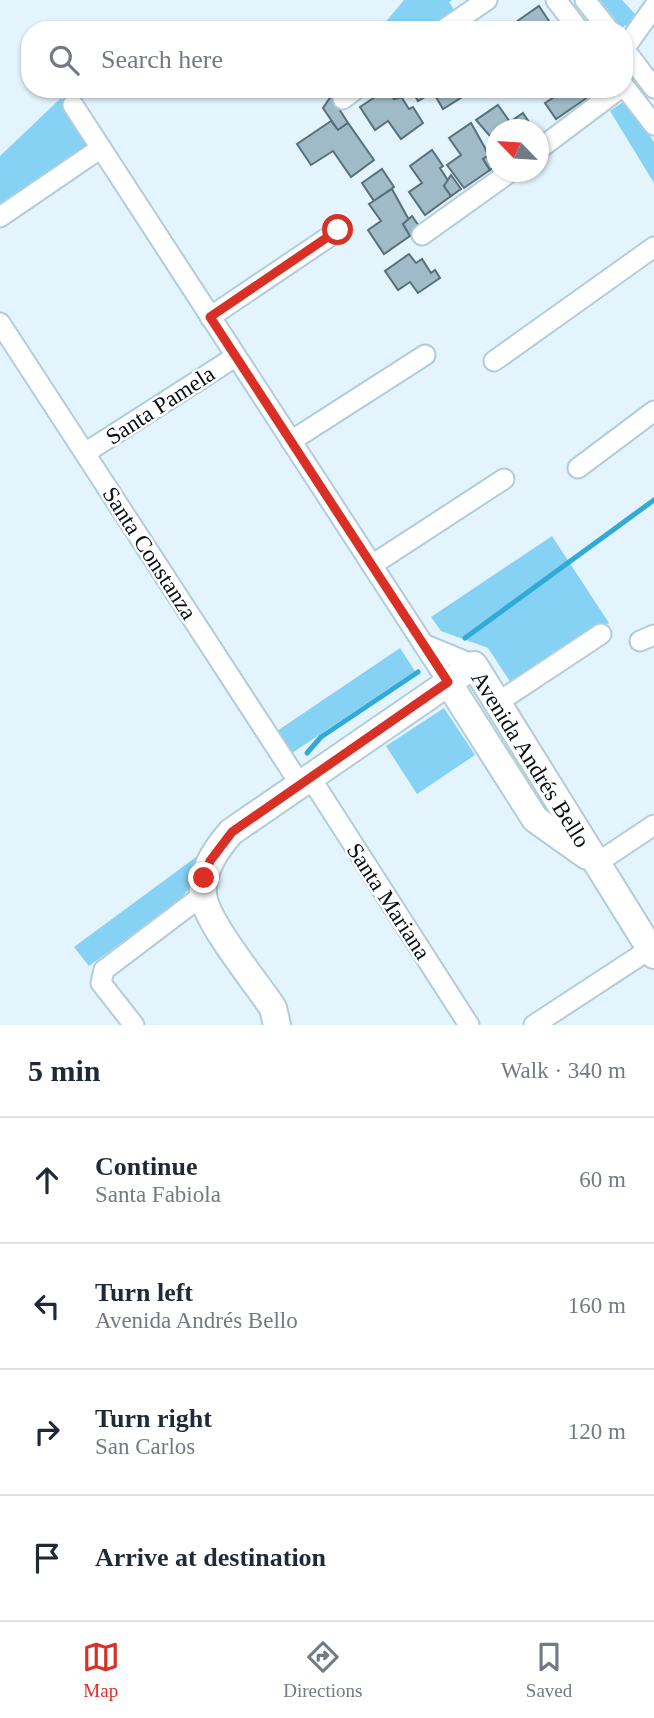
<!DOCTYPE html>
<meta charset="utf-8">
<style>
:root{--surface:#fff;--page:#f6f6f7;--text:#1f2937;--muted:#747a83;--line:#e0e1e3;--accent:#d93025}
body{margin:0;font-family:Georgia,serif;background:var(--page);color:var(--text)}
.compass{position:absolute;left:486px;top:119px;width:63px;height:63px;border-radius:50%;background:var(--surface);box-shadow:0 2px 5px #0004;rotate:295deg}
.stop{position:absolute;width:21px;height:21px;margin:-16px;border:5px solid #d93025;border-radius:50%;background:#fff}
.stop.end{background:#d93025;border-color:#fff;box-shadow:0 2px 7px #0008}
.list{margin:0;padding:0;list-style:none}
h2{display:flex;justify-content:space-between;align-items:center;height:91px;margin:0;padding:0 28px;font-size:30px}
h2 small{font-size:23px;font-weight:400;color:var(--muted)}
.list li{display:grid;grid-template-columns:46px 1fr auto;gap:21px;align-items:center;box-sizing:border-box;height:126px;padding:0 28px;border-top:2px solid var(--line)}
.list b{display:block;font-size:26px;white-space:nowrap}
.list p{margin:0;font-size:23px;white-space:nowrap;color:var(--muted)}
.list em{font-size:23px;font-style:normal;color:var(--muted)}
.icon{flex:none;width:38px;height:38px;fill:none;stroke:currentColor;stroke-width:2;stroke-linecap:round;stroke-linejoin:round}
.map{position:relative;flex:none;width:654px;height:1025px;overflow:hidden}
.search{position:absolute;background:var(--surface);box-shadow:0 2px 5px #0004;left:21px;right:21px;top:21px;height:77px;display:flex;align-items:center;gap:18px;box-sizing:border-box;padding:0 24px;border-radius:28px;color:var(--muted);font-size:26px}
.sheet{height:595px;background:var(--surface)}
nav{display:flex;justify-content:space-around;align-items:center;box-sizing:border-box;height:98px;border-top:2px solid var(--line);background:var(--surface);font-size:19px;color:var(--muted)}
nav a{display:grid;justify-items:center;gap:4px}
nav .on{color:var(--accent)}
.map>svg:first-child{display:block}
</style>
<div class="map">
<svg width="654" height="1025" viewBox="0 0 654 1025">
<rect width="100%" height="100%" fill="#e3f4fc"/>
<g fill="#86d2f4">
<polygon points="404,0 452,0 449,2 456,13 431,30 379,30"/>
<polygon points="600,0 622,0 635,14 645,0 650,0 630,30 625,25 622,28"/>
<polygon points="61,98 91,146 0,207 0,156"/>
<polygon points="626,100 654,142 654,183 610,111"/>
<polygon points="552,536 609,623 513,686 488,648 441,631 431,617"/>
<polygon points="400,648 415,671 292,753 277,731"/>
<polygon points="444,708 475,755 417,794 386,746"/>
<polygon points="196,857 191,885 181,899 89,966 74,947"/>
</g>
<g fill="none" stroke-linecap="round" stroke-linejoin="round">
<g stroke="#31aad7" stroke-width="5">
<polyline points="465,638 654,500"/>
<polyline points="307,753 321,737 418,672"/>
</g>
</g>
<g fill="#a0bbc7" stroke="#57707b" stroke-width="2">
<polygon points="539,6 555,30 521,30 516,22"/>
<polygon points="387,89 394,99 400,95 409,109 413,107 423,123 401,139 388,121 375,130 360,107"/>
<polygon points="387,89 403,89 407,96 394,99"/>
<polygon points="411,89 463,89 467,94 443,109 433,92 418,101"/>
<polygon points="560,89 596,89 597,91 556,119 545,103 562,92"/>
<polygon points="331,96 348,123 338,130 323,108"/>
<polygon points="498,105 510,122 523,113 534,130 496,130 496,143 476,120"/>
<polygon points="331,121 338,130 348,123 374,160 351,177 333,151 311,165 297,144"/>
<polygon points="471,123 489,155 483,159 490,170 464,188 447,165 461,155 449,138"/>
<polygon points="490,148 496,157 496,165 490,170 483,159 489,155 486,151"/>
<polygon points="432,150 443,166 440,168 449,182 444,186 451,196 425,215 409,192 422,183 410,166"/>
<polygon points="382,169 394,187 374,201 362,183"/>
<polygon points="451,175 461,189 451,196 444,186"/>
<polygon points="392,189 409,220 403,224 410,236 384,254 368,230 381,221 369,204"/>
<polygon points="412,216 421,229 410,236 403,224"/>
<polygon points="409,254 416,263 422,259 431,273 435,270 440,278 418,293 410,282 398,290 385,271"/>
</g>
<g fill="none" stroke-linecap="round" stroke-linejoin="round">
<g stroke="#b2cdda" stroke-width="23">
<g id="street">
<polyline points="556,0 579,30"/>
<polyline points="585,0 609,30"/>
<polyline points="654,7 624,49 654,88"/>
<polyline points="443,30 487,0"/>
<polyline points="624,86 654,125"/>
<polyline points="343,99 356,89"/>
<polyline points="73,105 448,682"/>
<polyline points="538,150 619,89"/>
<polyline points="0,217 101,148"/>
<polyline points="422,235 510,172"/>
<polyline points="210,317 339,230"/>
<polyline points="0,323 300,784"/>
<polyline points="494,361 654,247"/>
<polyline points="291,441 425,355"/>
<polyline points="85,453 235,357"/>
<polyline points="578,468 654,411"/>
<polyline points="372,565 504,479"/>
<polyline points="640,641 654,635"/>
<polyline points="423,644 474,665"/>
<polyline points="497,703 601,634"/>
<polyline points="310,777 469,1025"/>
<polyline points="597,863 654,825"/>
<polyline points="134,1025 101,983 104,970 203,895"/>
<polyline points="534,1025 650,949"/>
</g>
</g>
<g stroke="#b2cdda" stroke-width="30">
<g id="secondary">
<polyline points="448,682 535,819 587,856"/>
<path d="M277,1025L273,1008C256,982 205,921 203,894C201,870 217,848 231,832L474,665L654,955"/>
</g>
</g>
<use href="#street" stroke="#fff" stroke-width="19"/>
<use href="#secondary" stroke="#fff" stroke-width="26"/>
</g>
<g fill="none" stroke-linecap="round" stroke-linejoin="round">
<polyline stroke="#d93025" stroke-width="9" points="204,878 210,861 232,832 448,682 210,317 338,230"/>
</g>
<g text-anchor="middle" stroke-width="5" stroke-linejoin="round" paint-order="stroke">
<g font-size="23" fill="#050e12" stroke="#fff">
<text transform="translate(160 405) rotate(-33)" y="8">Santa Pamela</text>
<text transform="translate(150 553) rotate(57)" y="8">Santa Constanza</text>
<text transform="translate(531 759) rotate(58)" y="8">Avenida Andrés Bello</text>
<text transform="translate(389 901) rotate(57)" y="8">Santa Mariana</text>
</g>
</g>
</svg>
<svg class="compass" viewBox="-18 -18 36 36"><path d="M0-13l5 13h-10z" fill="#e53935"/><path d="M0 13l5-13h-10z" fill="#747a83"/></svg>
<div class="stop" style="left:338px;top:230px"></div>
<div class="stop end" style="left:204px;top:878px"></div>
<div class="search"><svg class="icon" aria-label="search" viewBox="0 0 24 24"><circle cx="10" cy="10" r="6"/><path d="M15 15l6 6"/></svg>Search here</div>
</div>
<section class="sheet">
<h2>5 min<small>Walk · 340 m</small></h2>
<ul class="list">
<li><svg class="icon" aria-label="ahead" viewBox="0 0 24 24"><path d="M12 20V5M6 11l6-6 6 6"/></svg><div><b>Continue</b><p>Santa Fabiola</p></div><em>60 m</em></li>
<li><svg class="icon" aria-label="left" viewBox="0 0 24 24"><path d="M17 20v-9H6M10 6l-5 5 5 5"/></svg><div><b>Turn left</b><p>Avenida Andrés Bello</p></div><em>160 m</em></li>
<li><svg class="icon" aria-label="right" viewBox="0 0 24 24"><path d="M7 20v-9h11M14 6l5 5-5 5"/></svg><div><b>Turn right</b><p>San Carlos</p></div><em>120 m</em></li>
<li><svg class="icon" aria-label="arrive" viewBox="0 0 24 24"><path d="M6 21V4h12l-3 4 3 4H6"/></svg><div><b>Arrive at destination</b></div></li>
</ul>
</section>
<nav>
<a class="on"><svg class="icon" aria-label="map" viewBox="0 0 24 24"><path d="M3 6l6-2 6 2 6-2v14l-6 2-6-2-6 2zM9 4v14M15 6v14"/></svg>Map</a>
<a><svg class="icon" aria-label="directions" viewBox="0 0 24 24"><path d="M12 3l9 9-9 9-9-9zM9 14v-3h6M13 9l2 2-2 2"/></svg>Directions</a>
<a><svg class="icon" aria-label="saved" viewBox="0 0 24 24"><path d="M7 4h10v16l-5-4-5 4z"/></svg>Saved</a>
</nav>
